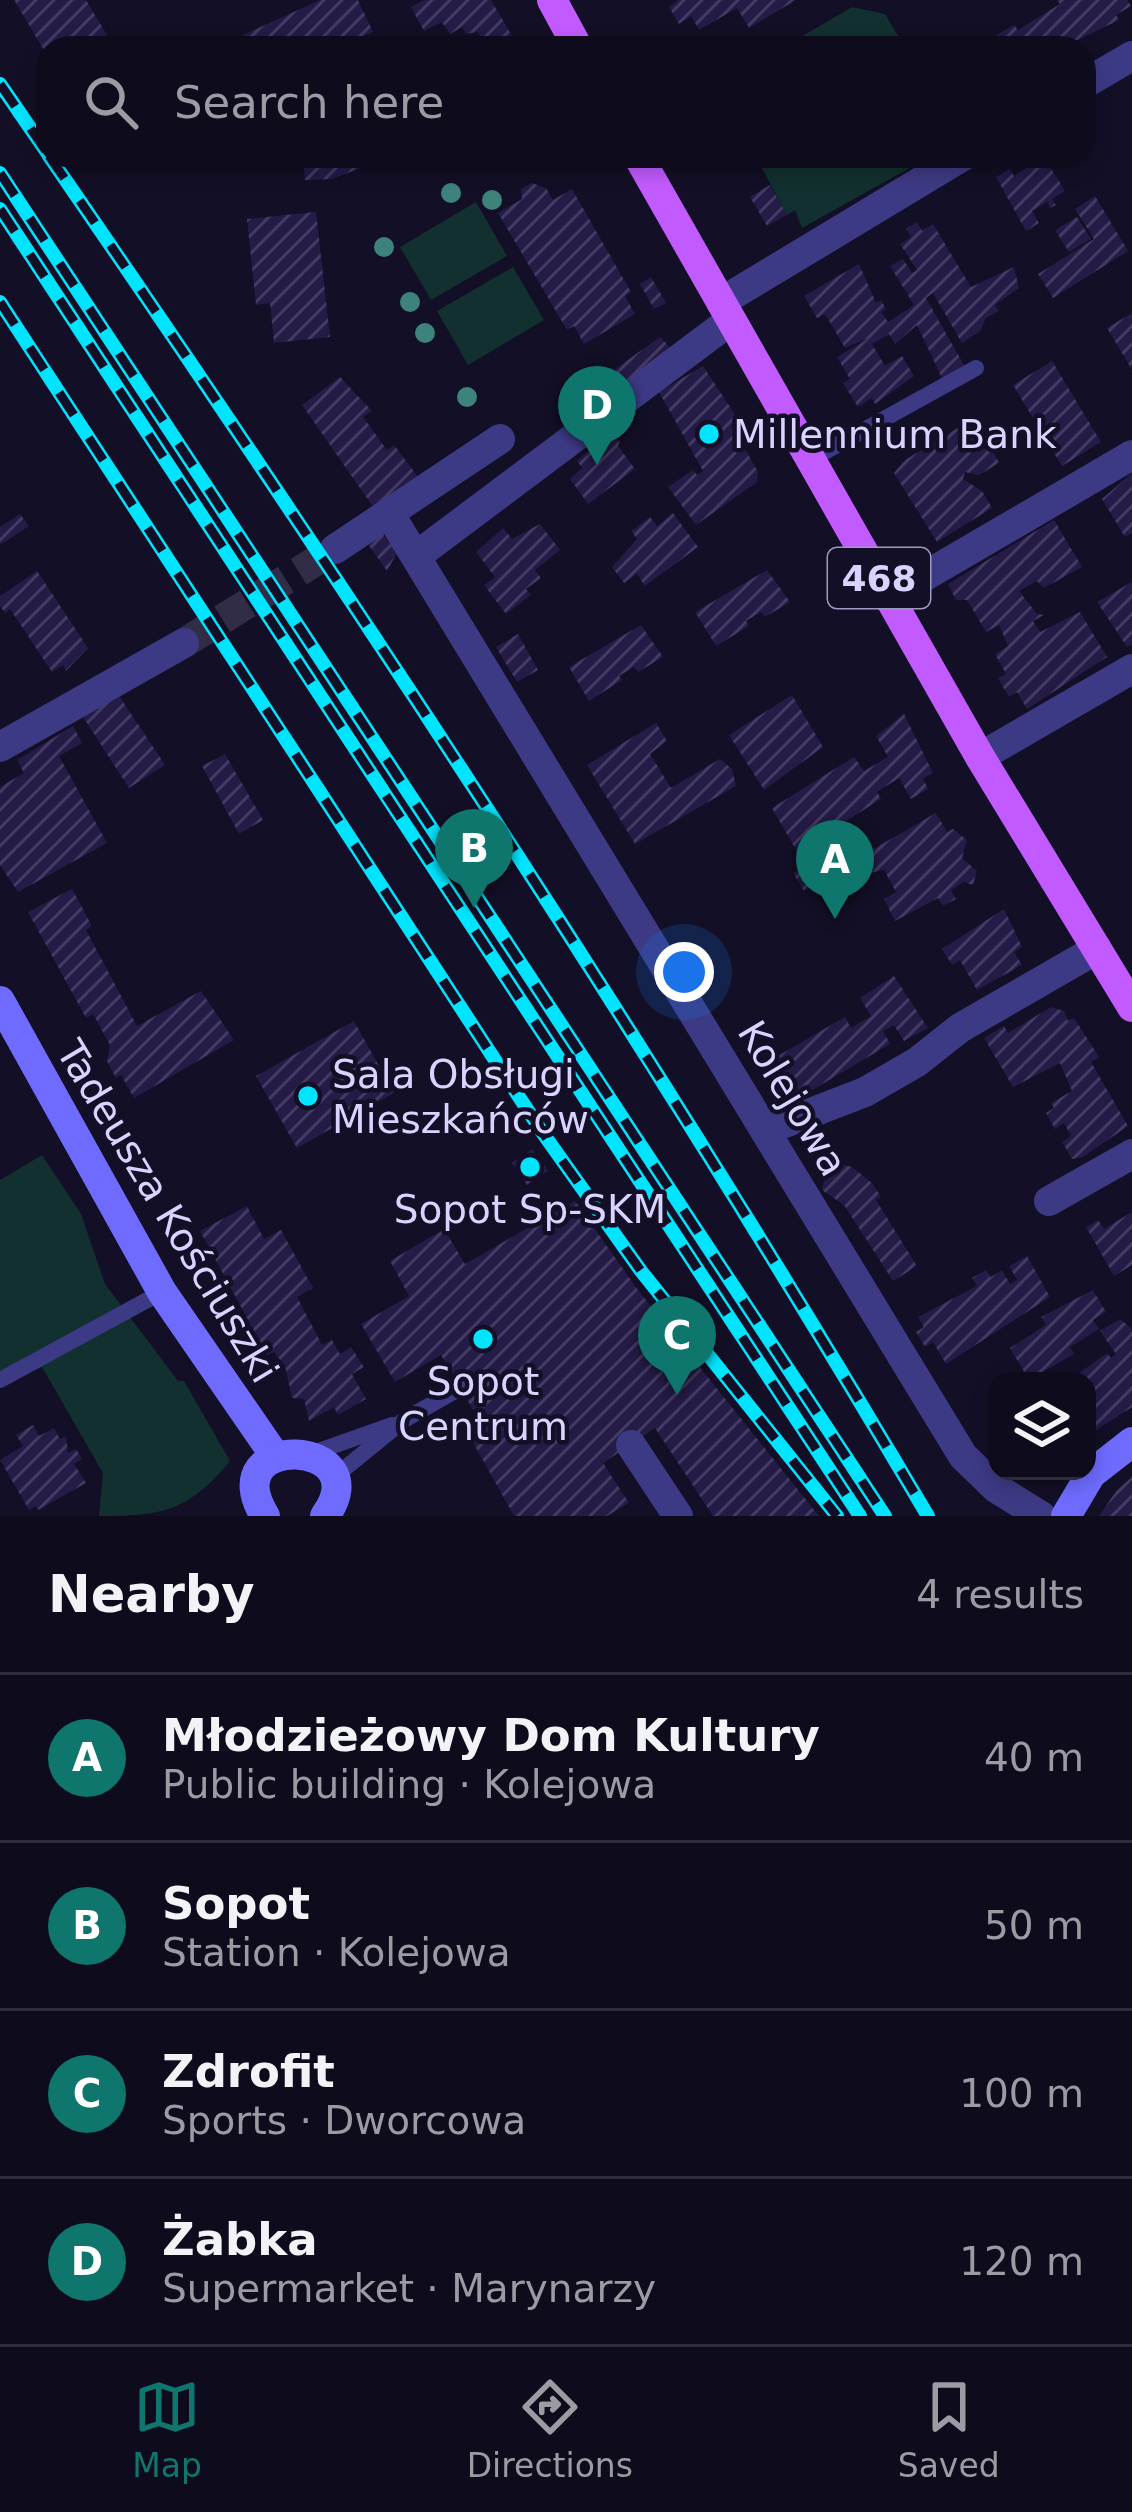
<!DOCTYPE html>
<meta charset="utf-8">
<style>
:root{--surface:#0e0b1c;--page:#1c1929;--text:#f1f3f6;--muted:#9b9ba3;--line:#2e2b3b;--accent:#0f766e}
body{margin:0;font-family:"DejaVu Sans",sans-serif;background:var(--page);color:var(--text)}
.controls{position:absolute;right:36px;bottom:36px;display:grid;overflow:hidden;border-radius:24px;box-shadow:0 6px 18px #0003}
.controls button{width:108px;height:108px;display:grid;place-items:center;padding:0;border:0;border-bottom:3px solid var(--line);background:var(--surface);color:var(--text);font:60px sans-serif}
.you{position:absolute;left:684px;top:972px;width:42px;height:42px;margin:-30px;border:9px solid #fff;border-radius:50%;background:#1a73e8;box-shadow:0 0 0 18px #1a73e833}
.badge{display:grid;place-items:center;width:78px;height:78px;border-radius:50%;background:var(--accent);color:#fff;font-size:39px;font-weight:700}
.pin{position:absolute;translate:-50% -99px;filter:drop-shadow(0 3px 6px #0008)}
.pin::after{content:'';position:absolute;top:63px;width:42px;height:36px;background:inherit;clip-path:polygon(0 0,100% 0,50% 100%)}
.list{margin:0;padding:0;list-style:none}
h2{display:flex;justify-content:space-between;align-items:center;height:156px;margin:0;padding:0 48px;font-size:51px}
h2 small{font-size:39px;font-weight:400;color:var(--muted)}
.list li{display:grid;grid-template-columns:78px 1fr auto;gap:36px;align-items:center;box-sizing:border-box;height:168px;padding:0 48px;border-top:3px solid var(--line)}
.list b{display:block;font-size:45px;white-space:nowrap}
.list p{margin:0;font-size:39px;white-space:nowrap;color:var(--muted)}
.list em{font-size:39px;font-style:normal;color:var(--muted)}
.icon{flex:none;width:66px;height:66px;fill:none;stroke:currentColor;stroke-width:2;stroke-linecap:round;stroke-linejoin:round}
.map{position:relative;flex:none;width:1132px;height:1516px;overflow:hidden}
.search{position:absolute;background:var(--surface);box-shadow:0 6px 18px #0003;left:36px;right:36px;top:36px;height:132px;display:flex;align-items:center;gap:30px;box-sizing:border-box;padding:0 42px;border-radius:36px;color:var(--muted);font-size:45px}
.sheet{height:828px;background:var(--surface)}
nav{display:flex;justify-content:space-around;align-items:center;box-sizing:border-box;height:168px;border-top:3px solid var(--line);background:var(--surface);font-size:33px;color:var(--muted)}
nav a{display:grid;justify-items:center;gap:6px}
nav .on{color:var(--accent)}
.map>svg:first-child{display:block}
</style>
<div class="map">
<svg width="1132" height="1516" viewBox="0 0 1132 1516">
<defs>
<pattern id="building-hatch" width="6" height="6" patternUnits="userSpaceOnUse" patternTransform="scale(3)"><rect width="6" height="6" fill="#241b47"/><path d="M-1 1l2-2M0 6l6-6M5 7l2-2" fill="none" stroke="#433b63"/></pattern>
</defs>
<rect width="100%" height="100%" fill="#130f26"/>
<g fill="#12302f">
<polygon points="852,7 885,14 904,46 782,48"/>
<polygon points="745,156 931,156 802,228 795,210 787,215 756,157"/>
<polygon points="476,202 507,256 431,300 400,247"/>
<polygon points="513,267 544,320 468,365 437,311"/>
<path d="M42,1155L81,1214L105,1284L178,1381H184L230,1461C188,1512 162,1516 99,1516L103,1473L42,1367L0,1383V1180Z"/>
</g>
<g fill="url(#building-hatch)">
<polygon points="14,0 86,0 107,35 85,48 48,48 48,57"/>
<polygon points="320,0 358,0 373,32 338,48 249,48 243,35"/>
<polygon points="424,0 491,0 519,48 468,48 482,40 478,32 466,34 462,27 450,34 442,22 424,31 411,7"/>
<polygon points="679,0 796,0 749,28 737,8 699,30 691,16 679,24 669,7"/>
<polygon points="1057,0 1127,0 1131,6 1116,15 1119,20 1061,48 990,48 989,39 1014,25 1018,30 1060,4"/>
<polygon points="303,156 392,156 332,179 305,180"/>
<polygon points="1044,157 1065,191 1052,199 1056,205 1050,208 1047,202 1032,211 1039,223 1026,231 996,177 1010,169 1014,176"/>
<polygon points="532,183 546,188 553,200 572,189 631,292 625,296 635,314 584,344 574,326 567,330 498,213 522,199 521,189"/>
<polygon points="770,185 787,215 767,226 750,197"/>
<polygon points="1095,196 1128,251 1053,298 1038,274 1094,239 1075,209"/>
<polygon points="316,212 330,337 274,343 270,303 256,305 247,219"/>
<polygon points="1077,217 1091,239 1069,252 1055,230"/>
<polygon points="917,222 922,231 933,224 971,287 1014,267 1019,288 995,305 999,311 986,318 980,331 962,343 933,293 926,298 965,367 942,378 917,325 895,344 889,334 872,344 885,366 902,356 914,376 875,404 872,398 858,407 843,383 850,379 837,357 869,338 845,348 825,314 817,318 804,296 859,264 876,303 881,300 886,309 881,312 888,322 914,305 890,266 903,259 912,273 917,270 900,244 911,237 906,229"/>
<polygon points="651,277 666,303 654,309 640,284"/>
<polygon points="1132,313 1132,370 1107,328"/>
<polygon points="660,337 674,352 602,404 590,387"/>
<polygon points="1052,361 1101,442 1062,466 1013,385"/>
<polygon points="703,366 736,416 732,426 758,472 757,482 696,525 668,487 693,470 697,475 703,471 659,392"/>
<polygon points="340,377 372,411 363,417 387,450 394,445 421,481 376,511 302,405"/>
<polygon points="976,417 999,463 979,475 965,472 963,479 982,491 992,508 937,542 894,473 905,460"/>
<polygon points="607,432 620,441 618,446 635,469 588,504 570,479 582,468 577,461"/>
<polygon points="1132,473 1132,533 1125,537 1102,499"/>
<polygon points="673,513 698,547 645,586 637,574 624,583 612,567 637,539 631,531 650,517 657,526"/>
<polygon points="20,514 29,526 0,545 0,527"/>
<polygon points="1054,520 1082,567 1044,588 1037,581 1019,591 1037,614 1044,615 1033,621 1040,632 1080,612 1107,657 1027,709 1017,692 1009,697 998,678 1006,674 995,654 1008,646 999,625 986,632 967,600 956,600 948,584"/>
<polygon points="540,524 560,550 535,570 541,578 526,589 531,595 506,614 484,585 495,577 476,552 503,528 512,539"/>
<polygon points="382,533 397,553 387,571 363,537"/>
<polygon points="767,570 790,602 765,617 761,612 746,621 749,626 716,646 695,612"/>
<polygon points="37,571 88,648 66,671 63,665 52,672 10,609 5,613 0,606 0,596"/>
<polygon points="1132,582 1132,644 1127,647 1097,602"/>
<polygon points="641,625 663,657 638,672 634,667 619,676 622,680 589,701 569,667"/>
<polygon points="518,634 538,670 517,682 496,647"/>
<polygon points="118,694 165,765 129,788 83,717"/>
<polygon points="792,695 823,747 764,790 729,735"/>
<polygon points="904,714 933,773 923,778 928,789 911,799 899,778 877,792 881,799 797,852 772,808 854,757 864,771 888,757 876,736"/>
<polygon points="656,723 667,741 650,754 671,788 720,759 732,769 736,786 635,844 587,765"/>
<polygon points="73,726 82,743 59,756 107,843 18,892 0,865 0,787 24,773 17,760"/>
<polygon points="225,754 263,820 239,834 202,766"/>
<polygon points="936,813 947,832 953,829 967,840 962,858 977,871 973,885 964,882 951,890 956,899 943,906 938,898 895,921 884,899 896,892 884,870 865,874 858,863 865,859 863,855"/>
<polygon points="847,840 858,858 804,891 793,873"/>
<polygon points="72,889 92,926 86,930 137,1026 201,991 234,1040 134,1098 121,1075 116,1078 107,1061 110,1045 93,1014 86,1018 28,912"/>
<polygon points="1004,909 1022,947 1014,952 1022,965 977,990 960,960 952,965 942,949"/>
<polygon points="894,976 928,1028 904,1041 894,1025 883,1031 890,1044 792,1102 769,1061 845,1017 851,1028 871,1016 860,998"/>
<polygon points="1051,1007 1064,1011 1068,1021 1074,1018 1085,1035 1099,1057 1091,1062 1128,1126 1083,1157 1072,1159 1062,1142 1071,1136 1064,1123 1055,1129 1046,1113 1054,1108 1051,1103 1072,1091 1060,1063 1013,1087 984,1038 1004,1026 1008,1033"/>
<polygon points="354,1021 394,1093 297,1148 256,1076"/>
<polygon points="532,1149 548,1171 527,1185 512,1163"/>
<polygon points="828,1161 852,1167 872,1183 881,1197 876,1200 917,1266 893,1281 844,1205 822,1190"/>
<polygon points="575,1201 638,1290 819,1516 713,1516 655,1428 603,1463 629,1503 607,1516 514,1516 471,1439 486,1432 441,1355 395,1382 361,1324 409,1296 390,1261 444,1229 465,1264"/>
<polygon points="247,1206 264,1239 281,1230 313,1288 297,1297 322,1345 332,1340 340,1354 351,1347 364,1367 352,1374 366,1399 338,1415 334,1407 309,1421 304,1399 292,1398 285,1366 274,1352 267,1355 200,1231"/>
<polygon points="1132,1212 1132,1265 1114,1276 1086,1227 1098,1220 1104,1229"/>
<polygon points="1027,1256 1050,1297 946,1364 933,1342 925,1347 916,1332 924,1327 918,1317 977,1286 972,1278 986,1270 991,1277 1002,1270 1010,1284 1017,1280 1009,1266"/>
<polygon points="1093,1290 1106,1312 1093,1320 1099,1329 1070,1347 1074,1354 1029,1380 1010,1348 1046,1325 1041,1317"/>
<polygon points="1120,1319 1132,1329 1132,1407 1087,1436 1087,1381 1068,1381 1107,1353 1111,1358 1116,1354 1100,1331"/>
<polygon points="33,1425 39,1436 54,1428 60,1439 66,1436 68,1453 76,1449 82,1459 74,1464 86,1483 38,1510 36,1506 29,1510 0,1460 23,1446 16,1435"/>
<polygon points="1132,1477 1132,1516 1099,1516 1117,1490"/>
</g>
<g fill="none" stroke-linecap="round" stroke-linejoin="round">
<polyline stroke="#312d47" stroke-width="30" stroke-dasharray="30 15" stroke-linecap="butt" points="184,643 335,549"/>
<g stroke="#3d3a85" stroke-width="16">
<polyline points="810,460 976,368"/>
<polyline points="0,1380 162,1292"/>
<polyline points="310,1454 392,1425"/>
<polyline points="333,1478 404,1420 460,1388"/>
</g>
<g stroke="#3d3a85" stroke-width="30">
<polyline points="1084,84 1132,56"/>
<polyline points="721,302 963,156"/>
<polyline points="389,513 963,1456 996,1488 1041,1516"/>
<polyline points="335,549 500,439"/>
<polyline points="419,554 731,320"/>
<polyline points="889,597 1132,455"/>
<polyline points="0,747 184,643"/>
<polyline points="980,757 1132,669"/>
<polyline points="769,1129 865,1092 917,1062 960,1028 1097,949"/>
<polyline points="1049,1201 1132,1154"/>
<polyline points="631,1445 678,1516"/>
</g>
<g stroke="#6f6bff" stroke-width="30">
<polyline points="0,1001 162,1292 275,1456"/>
<path d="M265,1516C212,1430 381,1438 325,1516"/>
<polyline points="1066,1516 1091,1474 1132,1442"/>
</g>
<g stroke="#c25bff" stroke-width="30">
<polyline points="552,0 578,48"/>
<polyline points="638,156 980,757 1132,1007"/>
</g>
<g stroke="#00e5ff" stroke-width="14">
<g id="rail">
<polyline points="0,84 48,154"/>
<path d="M49,156C356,601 652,1051 928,1516"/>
<polyline points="0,173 885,1516"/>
<polyline points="0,209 860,1516"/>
<polyline points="0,302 542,1132 641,1271 837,1516"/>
</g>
</g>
<use href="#rail" stroke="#130f26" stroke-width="9" stroke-dasharray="27" stroke-linecap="butt"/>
</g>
<g fill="#3d827b">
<circle cx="451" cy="193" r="10"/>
<circle cx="492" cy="200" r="10"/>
<circle cx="384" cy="247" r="10"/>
<circle cx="410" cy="302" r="10"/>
<circle cx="425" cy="333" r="10"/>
<circle cx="467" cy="397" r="10"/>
</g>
<g fill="#00e5ff" stroke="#130f26" stroke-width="4.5">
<circle cx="709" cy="434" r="12"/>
<circle cx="308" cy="1096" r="12"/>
<circle cx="530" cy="1167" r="12"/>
<circle cx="483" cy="1339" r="12"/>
</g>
<g text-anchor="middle" stroke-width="9" stroke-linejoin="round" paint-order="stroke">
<rect fill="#130f26" stroke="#9e99be" stroke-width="3" x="828" y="548" width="102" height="60" rx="9"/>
<g font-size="36" font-weight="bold" fill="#d9d4ff">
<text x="879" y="591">468</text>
</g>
<g font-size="39" fill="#d9d4ff" stroke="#130f26" text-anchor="start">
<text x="733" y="448">Millennium Bank</text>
<text x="332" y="1088">Sala Obsługi<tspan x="332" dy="45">Mieszkańców</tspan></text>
<text x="530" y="1223" text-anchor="middle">Sopot Sp-SKM</text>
<text x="483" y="1395" text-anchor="middle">Sopot<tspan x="483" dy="45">Centrum</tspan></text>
</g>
<g font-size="39" fill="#d9d4ff" stroke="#130f26">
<text transform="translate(793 1098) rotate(59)" y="14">Kolejowa</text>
<text transform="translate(168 1211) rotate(59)" y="14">Tadeusza Kościuszki</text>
</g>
</g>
</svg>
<div class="controls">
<button><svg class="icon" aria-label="layers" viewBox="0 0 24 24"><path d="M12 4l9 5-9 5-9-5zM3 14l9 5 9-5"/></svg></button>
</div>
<div class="you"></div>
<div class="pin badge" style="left:835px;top:919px">A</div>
<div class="pin badge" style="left:474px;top:908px">B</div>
<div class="pin badge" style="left:677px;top:1395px">C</div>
<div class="pin badge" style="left:597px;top:465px">D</div>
<div class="search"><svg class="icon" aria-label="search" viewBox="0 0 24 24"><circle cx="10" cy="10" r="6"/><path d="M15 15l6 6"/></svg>Search here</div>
</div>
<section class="sheet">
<h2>Nearby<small>4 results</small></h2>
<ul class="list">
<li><span class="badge">A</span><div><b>Młodzieżowy Dom Kultury</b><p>Public building · Kolejowa</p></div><em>40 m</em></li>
<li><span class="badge">B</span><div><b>Sopot</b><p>Station · Kolejowa</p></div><em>50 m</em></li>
<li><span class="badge">C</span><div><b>Zdrofit</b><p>Sports · Dworcowa</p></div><em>100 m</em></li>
<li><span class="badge">D</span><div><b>Żabka</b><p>Supermarket · Marynarzy</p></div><em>120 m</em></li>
</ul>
</section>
<nav>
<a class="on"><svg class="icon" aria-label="map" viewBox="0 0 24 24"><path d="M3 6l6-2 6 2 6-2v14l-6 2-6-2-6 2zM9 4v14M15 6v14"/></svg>Map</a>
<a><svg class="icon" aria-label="directions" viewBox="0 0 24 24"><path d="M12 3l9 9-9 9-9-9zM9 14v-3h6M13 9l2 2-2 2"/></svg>Directions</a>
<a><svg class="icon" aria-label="saved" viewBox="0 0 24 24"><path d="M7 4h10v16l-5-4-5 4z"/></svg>Saved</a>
</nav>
